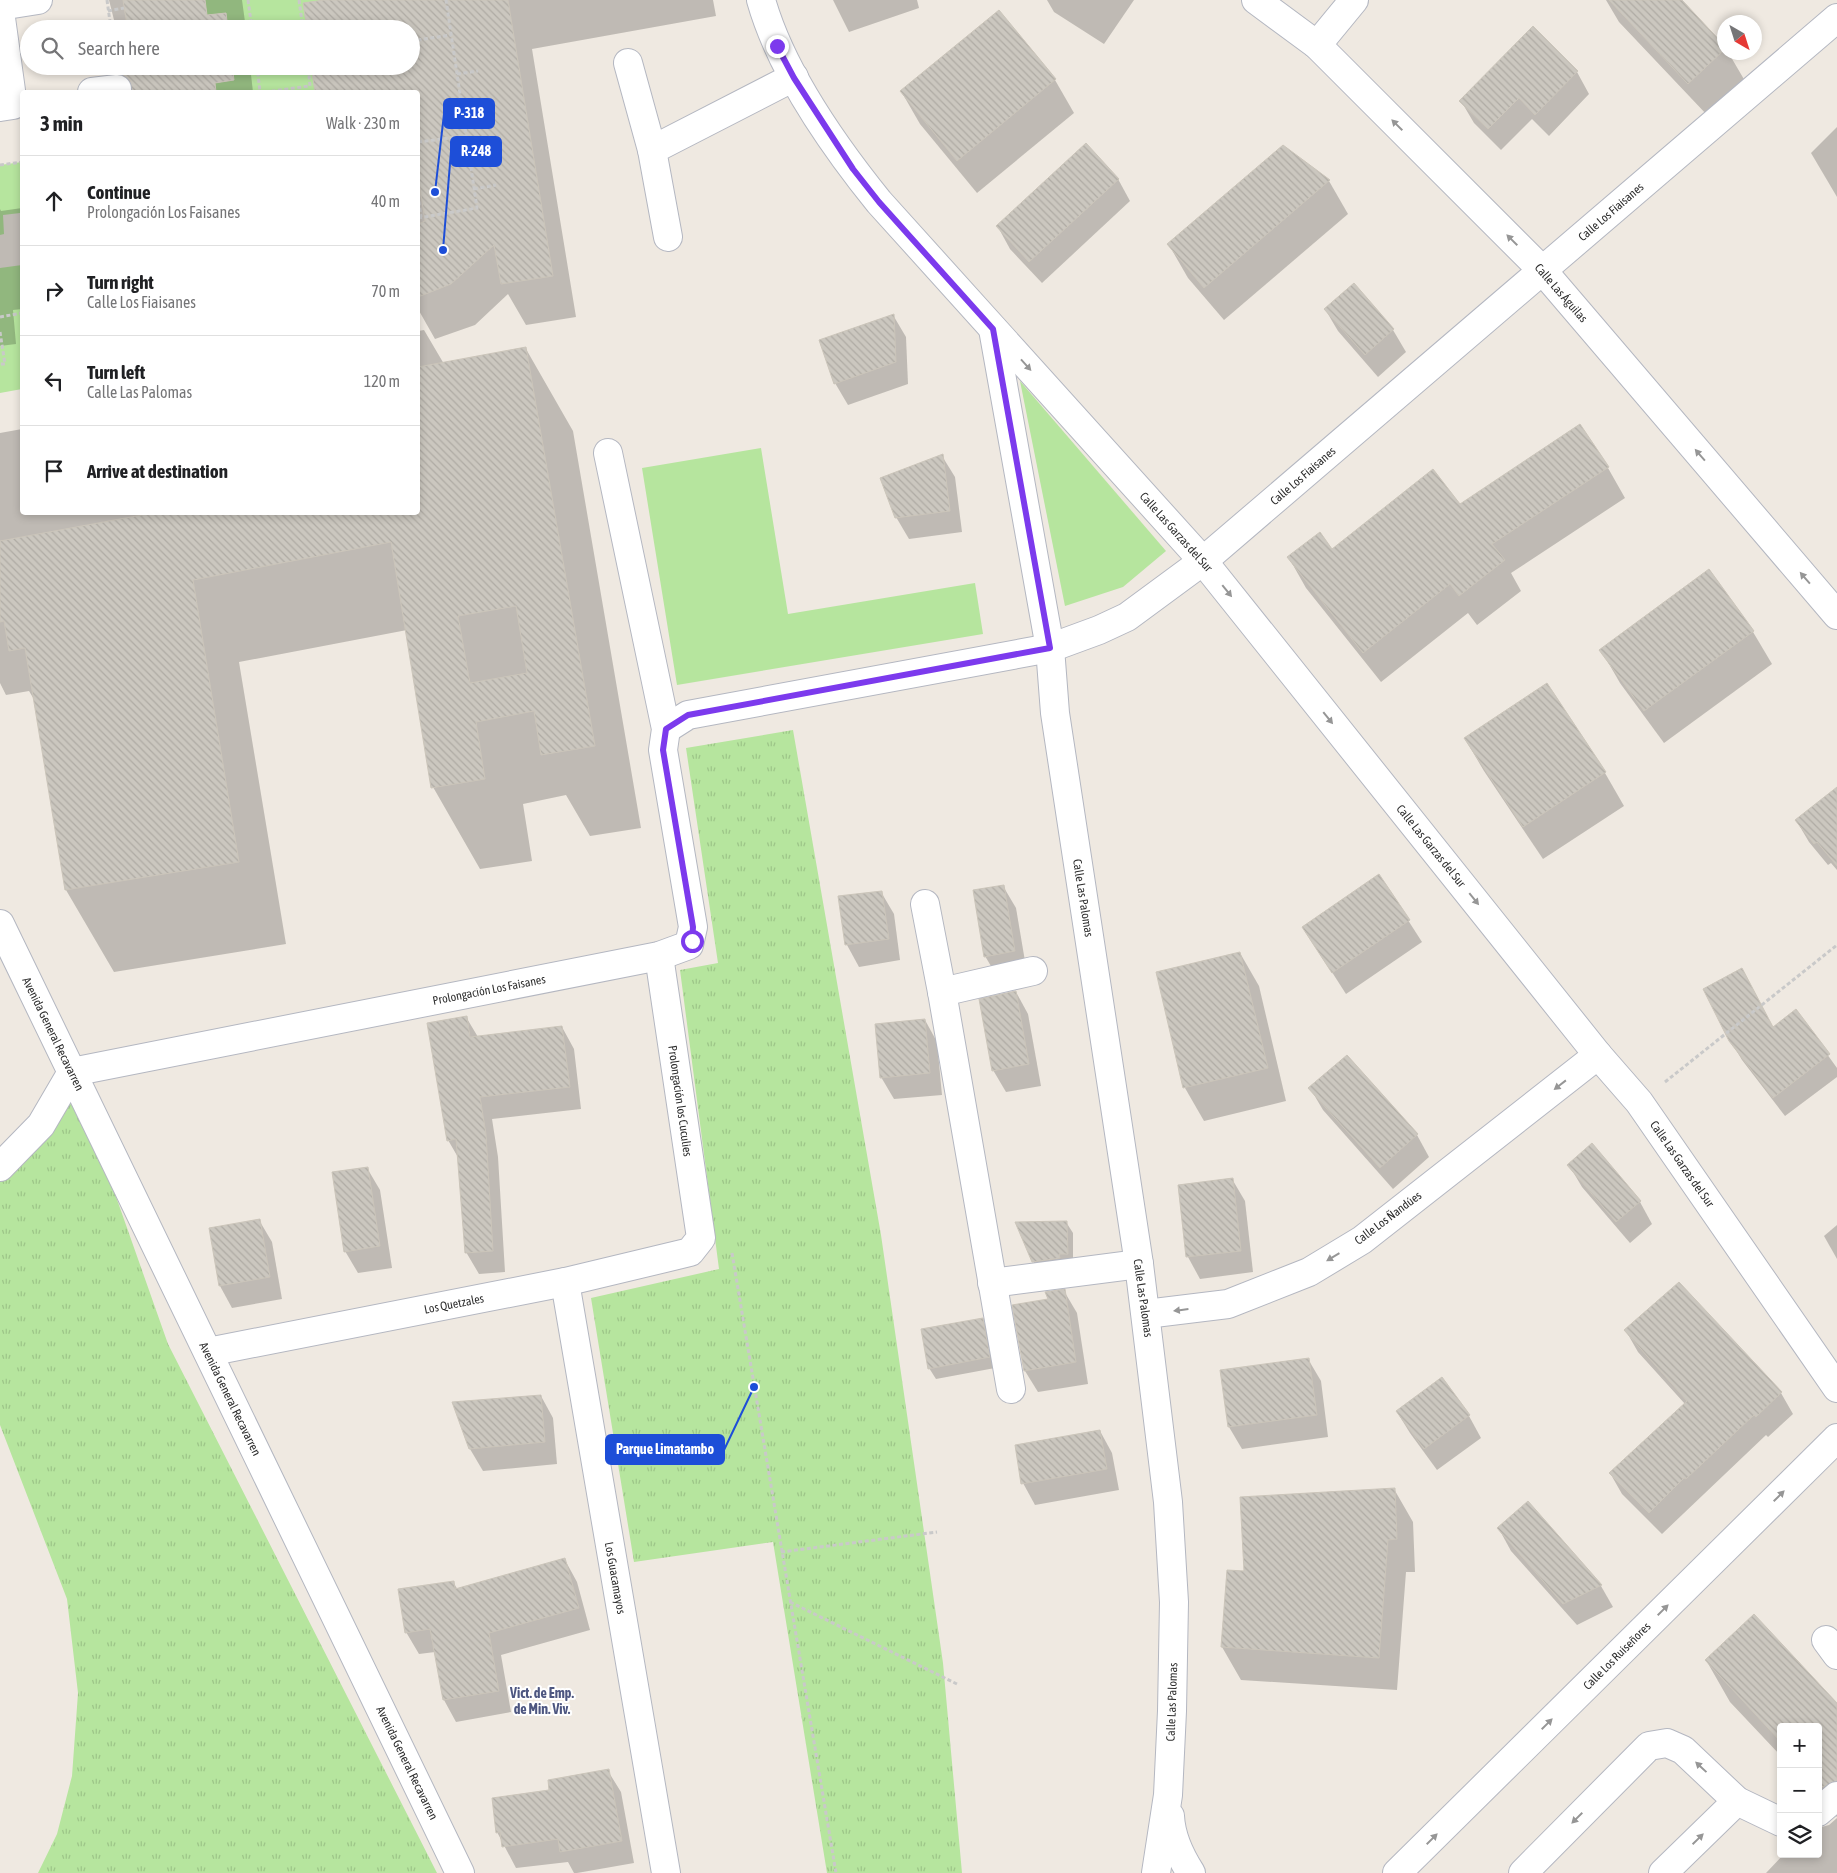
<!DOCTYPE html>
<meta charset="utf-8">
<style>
:root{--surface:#fff;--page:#f6f6f6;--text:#202124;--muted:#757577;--line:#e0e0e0}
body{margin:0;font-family:"Asap Condensed",sans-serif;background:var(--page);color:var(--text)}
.controls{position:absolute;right:15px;bottom:15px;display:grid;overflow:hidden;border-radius:5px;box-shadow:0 2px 8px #0003}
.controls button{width:45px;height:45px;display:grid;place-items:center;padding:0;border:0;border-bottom:1px solid var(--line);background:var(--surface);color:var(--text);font:25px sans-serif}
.compass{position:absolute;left:1717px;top:15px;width:45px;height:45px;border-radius:50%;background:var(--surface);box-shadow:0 2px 8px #0003;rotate:141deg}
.stop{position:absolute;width:15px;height:15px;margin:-11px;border:4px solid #7c3aed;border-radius:50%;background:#fff}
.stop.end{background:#7c3aed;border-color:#fff;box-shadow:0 1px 5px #0008}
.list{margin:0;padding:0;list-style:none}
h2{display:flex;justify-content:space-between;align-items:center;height:65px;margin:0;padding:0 20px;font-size:21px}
h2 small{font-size:16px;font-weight:400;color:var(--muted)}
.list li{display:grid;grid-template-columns:32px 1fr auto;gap:15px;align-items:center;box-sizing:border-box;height:90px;padding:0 20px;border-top:1px solid var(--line)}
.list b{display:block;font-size:19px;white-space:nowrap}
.list p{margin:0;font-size:16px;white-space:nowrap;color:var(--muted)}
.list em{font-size:16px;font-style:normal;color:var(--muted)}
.icon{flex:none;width:28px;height:28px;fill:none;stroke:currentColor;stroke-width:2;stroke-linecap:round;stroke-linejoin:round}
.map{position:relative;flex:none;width:1837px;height:1873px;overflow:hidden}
.search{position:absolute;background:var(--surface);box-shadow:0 2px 8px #0003;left:20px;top:20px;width:400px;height:55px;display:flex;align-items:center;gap:12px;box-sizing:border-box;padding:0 18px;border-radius:28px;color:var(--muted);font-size:19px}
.panel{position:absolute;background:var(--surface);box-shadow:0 2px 8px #0003;left:20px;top:90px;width:400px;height:425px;border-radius:5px}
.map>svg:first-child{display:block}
</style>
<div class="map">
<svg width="1837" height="1873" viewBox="0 0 1837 1873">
<defs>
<pattern id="park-tufts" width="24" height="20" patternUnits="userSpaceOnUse" patternTransform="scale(1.25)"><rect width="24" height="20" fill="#b6e59e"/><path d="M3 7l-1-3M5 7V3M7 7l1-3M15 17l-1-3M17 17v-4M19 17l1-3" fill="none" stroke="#9dc588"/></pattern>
<pattern id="building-back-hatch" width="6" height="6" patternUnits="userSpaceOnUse" patternTransform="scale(1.25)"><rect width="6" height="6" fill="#cbc7bf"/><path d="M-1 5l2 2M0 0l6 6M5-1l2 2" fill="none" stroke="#afaba4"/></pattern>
</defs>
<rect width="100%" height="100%" fill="#efe9e1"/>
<g fill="#b6e59e">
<polygon points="205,0 324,0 304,3 307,29 228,29 226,13 207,15"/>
<polygon points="232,66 327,66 312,72 315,92 216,92 215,83 234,80"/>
<polygon points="22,162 22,224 20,213 3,215 4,234 0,235 0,165"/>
<polygon points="22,265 22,389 0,393 0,268"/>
<polygon points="1020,381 1166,551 1123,587 1065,606"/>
<polygon points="761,448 788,614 975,583 983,634 677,685 642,468"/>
</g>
<g fill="url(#park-tufts)">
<polygon points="793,730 881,1235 943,1663 962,1873 827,1873 773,1542 634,1562 591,1298 719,1269 680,970 718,963 686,748"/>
<polygon points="72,1072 168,1344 437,1873 38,1873 57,1834 72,1776 78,1693 67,1599 0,1425 0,1167"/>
</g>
<g fill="#0003">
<polygon points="109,0 242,0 246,29 112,29 116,28"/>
<polygon points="334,0 713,0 716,16 532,49 576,317 526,325 508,294 475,325 435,339 418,309 418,92 316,92 312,66 411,66 411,29"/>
<polygon points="833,0 917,0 919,8 849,32"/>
<polygon points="1047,0 1134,0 1104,44 1054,12"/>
<polygon points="1606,0 1680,0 1724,47 1724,52 1728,52 1745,81 1708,116 1619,22"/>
<polygon points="999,12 1055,80 1074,113 977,193 920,124 901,91"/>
<polygon points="116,66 250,66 253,92 128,92 117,73"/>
<polygon points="1577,72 1589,94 1549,136 1532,119 1501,150 1474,123 1461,101"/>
<polygon points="1837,127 1837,197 1811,153"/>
<polygon points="1118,179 1130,201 1042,283 1010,249 998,227"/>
<polygon points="1329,181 1348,214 1224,320 1188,278 1169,245"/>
<polygon points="22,208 22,309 13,310 16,344 0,346 0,209 1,211"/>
<polygon points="1353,285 1393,330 1406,352 1378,377 1338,331 1325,309"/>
<polygon points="893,315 906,337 908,384 848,405 835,383"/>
<polygon points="424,330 444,364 526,349 573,431 641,828 590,836 566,795 523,804 532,861 480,869 433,787 407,630 239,662 286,944 114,972 66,890 35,701 29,691 6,695 0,683 0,433 22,429 22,512 418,512 418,331"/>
<polygon points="942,456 955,477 962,532 909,539 896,517"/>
<polygon points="1608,468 1625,498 1511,573 1521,591 1477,625 1468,613 1381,682 1306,588 1289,558 1332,550 1460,506"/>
<polygon points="1753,632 1772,664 1664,743 1620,683 1601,650"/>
<polygon points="1546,685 1605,773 1624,806 1543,859 1484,771 1465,739"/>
<polygon points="1837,788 1837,870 1831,863 1828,865 1809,842 1796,820"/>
<polygon points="1379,875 1422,942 1346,994 1303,927"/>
<polygon points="1003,886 1016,908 1027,973 998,978 985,956"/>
<polygon points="881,892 894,914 900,960 859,967 847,945"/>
<polygon points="1240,953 1259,986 1286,1101 1204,1121 1185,1088 1158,973"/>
<polygon points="1742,969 1773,1028 1796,1011 1837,1068 1837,1077 1785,1116 1742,1060 1730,1040"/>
<polygon points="1016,992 1028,1014 1041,1086 1006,1092 993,1070"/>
<polygon points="466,1017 478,1037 562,1027 574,1049 581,1109 492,1119 498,1157 505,1272 479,1274 466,1252 459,1159 448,1140"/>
<polygon points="925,1020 937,1042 942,1095 894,1099 881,1077"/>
<polygon points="1310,1088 1417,1135 1429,1157 1393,1189 1323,1110"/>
<polygon points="1569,1165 1640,1202 1652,1224 1630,1243 1582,1187"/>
<polygon points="367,1168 380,1190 392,1268 358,1273 345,1251"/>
<polygon points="1232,1179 1245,1201 1253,1272 1200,1279 1188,1257 1179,1186"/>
<polygon points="259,1220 272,1242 282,1299 232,1308 220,1286"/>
<polygon points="1066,1222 1073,1233 1073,1264 1040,1272 1033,1261"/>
<polygon points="1837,1225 1837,1259 1824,1236"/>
<polygon points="1064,1291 1077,1313 1088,1384 1038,1392 1025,1371"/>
<polygon points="982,1319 988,1330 995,1368 936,1379 929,1368"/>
<polygon points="1626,1331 1781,1393 1793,1414 1768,1437 1766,1435 1662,1534 1622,1494 1610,1473 1685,1404 1638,1352"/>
<polygon points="1308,1359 1321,1381 1328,1437 1242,1449 1229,1427 1221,1371"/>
<polygon points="541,1396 553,1418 557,1464 483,1471 470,1449"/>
<polygon points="1397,1412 1469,1416 1481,1438 1437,1470 1410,1433"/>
<polygon points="1100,1431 1112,1453 1119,1490 1035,1505 1023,1483"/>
<polygon points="1394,1489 1413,1522 1415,1572 1406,1572 1397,1690 1241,1680 1222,1647 1245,1572"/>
<polygon points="1499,1529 1601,1586 1613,1607 1577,1625 1511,1551"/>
<polygon points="565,1560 577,1582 590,1630 501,1655 511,1712 456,1722 444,1700 435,1652 419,1654 406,1632 453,1582 458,1590"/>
<polygon points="1706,1660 1837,1705 1837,1817 1818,1797 1818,1727 1781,1727 1781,1756 1730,1702"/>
<polygon points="608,1771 621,1792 634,1863 577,1873 574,1873 568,1862 516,1868 497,1832 551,1791"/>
<polygon points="1837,1818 1837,1873 1766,1873 1784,1854 1818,1854 1818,1828 1829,1825"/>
</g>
<g fill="url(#building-back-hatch)" stroke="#cbc5ba" fill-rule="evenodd">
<polygon points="123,0 205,0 207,15 226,13 228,29 111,29 127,25"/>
<polygon points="324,0 508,0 553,276 501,284 494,245 451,284 418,297 418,224 425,221 418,176 418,92 315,92 311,66 411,66 411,29 307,29 303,3"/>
<polygon points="1609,0 1682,0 1724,45 1724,50 1688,84"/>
<polygon points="999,10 1056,79 957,161 900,91"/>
<polygon points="1533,26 1578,71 1535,115 1519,98 1488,129 1459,101"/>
<polygon points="115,66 232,66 234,80 215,83 216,92 132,92 130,80 124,75 116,74"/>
<polygon points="1086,143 1119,179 1029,262 996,226"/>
<polygon points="1283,145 1330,180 1204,288 1167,244"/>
<polygon points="1354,283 1394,329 1365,355 1324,309"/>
<polygon points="894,314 896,362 834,384 819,340"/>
<path d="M526,347L595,746L541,755L534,711L476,722L485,779L431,788L391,542L193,580L239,862L65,890L25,648L9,651L4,621L0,622V541L158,512H418V367ZM516,606L527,673L470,683L458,616Z"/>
<polygon points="1580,424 1609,467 1492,544 1505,560 1459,596 1450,584 1363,653 1287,557 1320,532 1332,549 1433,469 1460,504"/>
<polygon points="943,454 950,511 895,518 880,478"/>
<polygon points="1709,569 1754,631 1644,711 1599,650"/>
<polygon points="1547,683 1606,772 1523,827 1464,738"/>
<polygon points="1837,787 1837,866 1817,842 1814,844 1795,820"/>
<polygon points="1379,874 1410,920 1332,973 1302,927"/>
<polygon points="1004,885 1015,951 984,957 973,890"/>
<polygon points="882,891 889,939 845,945 838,896"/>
<polygon points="1240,952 1268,1068 1183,1088 1156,972"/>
<polygon points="1742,968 1773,1027 1796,1009 1830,1054 1773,1098 1729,1041 1703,989"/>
<polygon points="1016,991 1029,1064 992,1071 979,999"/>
<polygon points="467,1016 470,1037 562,1026 570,1087 480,1097 486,1134 493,1251 465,1253 456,1139 447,1141 427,1023"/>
<polygon points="925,1019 930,1073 880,1078 875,1024"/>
<polygon points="1347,1055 1418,1134 1380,1168 1308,1088"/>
<polygon points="1592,1143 1641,1201 1616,1222 1567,1165"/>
<polygon points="368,1167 380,1246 344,1252 332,1172"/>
<polygon points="1233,1178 1241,1251 1186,1257 1178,1185"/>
<polygon points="260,1219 270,1277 219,1286 209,1228"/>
<polygon points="1067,1221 1068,1254 1059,1254 1060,1258 1032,1262 1015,1222"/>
<polygon points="1679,1282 1782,1392 1756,1417 1754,1415 1686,1479 1684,1478 1649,1513 1609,1473 1687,1401 1624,1330"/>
<polygon points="1065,1289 1076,1362 1024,1371 1012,1305 1048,1299 1045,1292"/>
<polygon points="983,1318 990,1357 928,1369 921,1329"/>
<polygon points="1309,1358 1317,1415 1228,1427 1220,1370"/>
<polygon points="1442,1377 1470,1415 1424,1449 1396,1411"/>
<polygon points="541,1395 545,1442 469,1449 452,1402"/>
<polygon points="1100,1430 1107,1469 1021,1484 1015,1445"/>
<polygon points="1395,1488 1397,1539 1388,1540 1379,1658 1221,1647 1227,1570 1244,1571 1240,1497"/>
<polygon points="1528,1501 1602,1585 1563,1604 1497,1528"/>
<polygon points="565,1558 579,1608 489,1633 499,1691 443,1700 430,1629 405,1633 398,1589 454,1581 455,1589"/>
<polygon points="1754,1614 1837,1703 1837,1781 1823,1787 1818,1782 1818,1727 1781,1727 1781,1742 1705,1660"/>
<polygon points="609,1769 622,1841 560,1852 558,1839 502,1847 500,1832 496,1833 492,1798 549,1790 548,1780"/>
</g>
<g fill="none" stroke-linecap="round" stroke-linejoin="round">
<g stroke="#b4b7c1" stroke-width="30">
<g id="minor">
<path d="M761,0C781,71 833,145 879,202L1203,561L1598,1055L1639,1102L1837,1388"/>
<polyline points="1256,0 1317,45 1543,271 1837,615"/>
<polyline points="0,6 38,0"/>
<polyline points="0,11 13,105 0,107"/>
<polyline points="1317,45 1354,0"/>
<polyline points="628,63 652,150"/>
<polyline points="92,92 117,89"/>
<polyline points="668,237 652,150 794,77"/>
<polyline points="993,329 1050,648 1055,713 1139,1264 1168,1502 1174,1602 1172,1711 1168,1795 1156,1873"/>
<polyline points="666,729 688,715 1050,648 1099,630 1127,617 1203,561 1837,18"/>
<polyline points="925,904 942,992 1011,1389"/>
<polyline points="0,924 460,1873"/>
<polyline points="942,992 1033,971"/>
<polyline points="0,1167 41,1125 72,1072 659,956 689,945 693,927 663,750 666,729 608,453"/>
<polyline points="565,1282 666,1873"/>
<polyline points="992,1283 1139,1264"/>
<polyline points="1146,1314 1228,1304 1309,1272 1362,1240 1598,1055"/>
<polyline points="208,1352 565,1282 690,1252 701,1238 659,956"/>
<polyline points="1826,1640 1837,1655"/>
<polyline points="1818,1812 1837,1796"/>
<path d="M1170,1816C1171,1837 1180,1856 1191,1873"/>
<polyline points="1397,1873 1837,1438"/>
<polyline points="1523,1873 1649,1746 1667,1743 1683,1750 1737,1801 1781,1822"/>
<polyline points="1663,1873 1737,1801"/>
</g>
</g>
<g stroke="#c9c9c9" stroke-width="3" stroke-dasharray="4 2.5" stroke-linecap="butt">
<polyline points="107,0 111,29"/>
<polyline points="248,0 252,29"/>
<polyline points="299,0 303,29"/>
<polyline points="108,11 124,8"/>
<polyline points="411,41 451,35"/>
<polyline points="257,66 260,92"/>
<polyline points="457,74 478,71"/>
<polyline points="265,92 310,86 308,66"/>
<polyline points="418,142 466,136"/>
<polyline points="0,165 22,162"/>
<polyline points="474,189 496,185"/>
<polyline points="418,195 421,217"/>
<polyline points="418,218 477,208 446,0"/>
<polyline points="0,317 22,313"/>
<polyline points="0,332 5,364 0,364"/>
<polyline points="1665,1082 1837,945"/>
<polyline points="732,1253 836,1873"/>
<polyline points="781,1552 937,1532"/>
<polyline points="790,1602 959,1685"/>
</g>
<use href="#minor" stroke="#fff" stroke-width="28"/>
</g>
<defs><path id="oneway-solid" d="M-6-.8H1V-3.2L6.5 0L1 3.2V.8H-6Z" transform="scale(1.25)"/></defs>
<g fill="#969696">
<use href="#oneway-solid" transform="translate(1397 125) rotate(-135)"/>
<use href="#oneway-solid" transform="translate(1512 240) rotate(-135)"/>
<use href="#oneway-solid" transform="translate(1026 365) rotate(48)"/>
<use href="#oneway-solid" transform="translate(1700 455) rotate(-131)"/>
<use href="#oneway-solid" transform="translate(1805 578) rotate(-131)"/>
<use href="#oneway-solid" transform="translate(1227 591) rotate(51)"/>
<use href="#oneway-solid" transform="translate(1328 718) rotate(51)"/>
<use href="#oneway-solid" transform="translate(1474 899) rotate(51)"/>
<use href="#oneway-solid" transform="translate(1560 1085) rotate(142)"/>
<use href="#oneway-solid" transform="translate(1333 1257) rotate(149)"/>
<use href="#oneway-solid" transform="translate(1181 1310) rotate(173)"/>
<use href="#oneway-solid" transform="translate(1779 1496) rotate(-45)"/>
<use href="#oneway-solid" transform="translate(1663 1610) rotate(-45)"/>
<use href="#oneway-solid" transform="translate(1547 1724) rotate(-45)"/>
<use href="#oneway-solid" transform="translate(1701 1767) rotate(-137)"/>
<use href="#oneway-solid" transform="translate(1577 1818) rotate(135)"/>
<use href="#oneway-solid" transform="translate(1432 1839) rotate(-45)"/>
<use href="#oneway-solid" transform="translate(1698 1839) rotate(-44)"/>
</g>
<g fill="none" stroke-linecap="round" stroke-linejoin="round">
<polyline stroke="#7c3aed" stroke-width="6" points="692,941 693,927 663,750 666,729 688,715 1050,648 993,329 879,202 853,169 794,78 777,46"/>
</g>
<g text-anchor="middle" stroke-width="4" stroke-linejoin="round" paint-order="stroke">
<g font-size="12" fill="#2e2e2e" stroke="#fff">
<text transform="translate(1611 212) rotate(-41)" y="4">Calle Los Fiaisanes</text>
<text transform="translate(1561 293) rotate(49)" y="4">Calle Las Águilas</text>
<text transform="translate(1303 476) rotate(-41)" y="4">Calle Los Fiaisanes</text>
<text transform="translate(1176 532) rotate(48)" y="4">Calle Las Garzas del Sur</text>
<text transform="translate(1431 846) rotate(51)" y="4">Calle Las Garzas del Sur</text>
<text transform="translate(1083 898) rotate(81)" y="4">Calle Las Palomas</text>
<text transform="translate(489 990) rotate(-11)" y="4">Prolongación Los Faisanes</text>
<text transform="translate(53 1034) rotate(64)" y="4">Avenida General Recavarren</text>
<text transform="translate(680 1101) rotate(82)" y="4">Prolongación los Cuculies</text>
<text transform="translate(1682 1164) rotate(55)" y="4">Calle Las Garzas del Sur</text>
<text transform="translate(1388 1218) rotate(-37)" y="4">Calle Los Ñandúes</text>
<text transform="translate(1143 1298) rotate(82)" y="4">Calle Las Palomas</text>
<text transform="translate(454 1304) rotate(-11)" y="4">Los Quetzales</text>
<text transform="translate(230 1399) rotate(64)" y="4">Avenida General Recavarren</text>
<text transform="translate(615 1578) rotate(80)" y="4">Los Guacamayos</text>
<text transform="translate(1617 1656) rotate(-45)" y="4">Calle Los Ruiseñores</text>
<text transform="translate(1172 1702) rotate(-88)" y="4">Calle Las Palomas</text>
<text transform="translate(407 1763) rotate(64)" y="4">Avenida General Recavarren</text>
</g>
<g font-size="14" font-weight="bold" fill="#4d5680" stroke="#fff">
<text x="542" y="1698">Vict. de Emp.<tspan x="542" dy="16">de Min. Viv.</tspan></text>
</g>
</g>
<path fill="none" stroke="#1d4ed8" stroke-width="2" d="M435 192L444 114M443 250L451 151M754 1387L724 1450"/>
<g fill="#1d4ed8" stroke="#fff" stroke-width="2">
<circle cx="435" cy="192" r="5"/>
<circle cx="443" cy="250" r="5"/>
<circle cx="754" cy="1387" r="5"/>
</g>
<g fill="#1d4ed8" stroke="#1d4ed8" stroke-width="2">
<rect x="444" y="99" width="50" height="29" rx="5"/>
<rect x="451" y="137" width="50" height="29" rx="5"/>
<rect x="606" y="1435" width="118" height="29" rx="5"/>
</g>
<g font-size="14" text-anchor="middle" font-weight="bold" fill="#fff">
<text x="469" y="118">P-318</text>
<text x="476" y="156">R-248</text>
<text x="665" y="1454">Parque Limatambo</text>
</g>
</svg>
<div class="controls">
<button>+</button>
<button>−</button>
<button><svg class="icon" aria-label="layers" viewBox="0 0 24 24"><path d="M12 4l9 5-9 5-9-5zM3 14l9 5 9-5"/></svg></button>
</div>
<svg class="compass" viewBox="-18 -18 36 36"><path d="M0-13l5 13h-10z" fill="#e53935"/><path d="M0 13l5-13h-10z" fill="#757577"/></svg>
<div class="stop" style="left:692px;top:941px"></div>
<div class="stop end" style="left:777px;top:46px"></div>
<div class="search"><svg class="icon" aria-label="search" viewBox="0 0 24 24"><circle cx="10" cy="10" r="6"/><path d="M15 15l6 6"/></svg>Search here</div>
<section class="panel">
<h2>3 min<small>Walk · 230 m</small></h2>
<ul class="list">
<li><svg class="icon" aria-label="ahead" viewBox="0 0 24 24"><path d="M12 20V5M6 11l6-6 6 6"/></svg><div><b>Continue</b><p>Prolongación Los Faisanes</p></div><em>40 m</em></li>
<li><svg class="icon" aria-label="right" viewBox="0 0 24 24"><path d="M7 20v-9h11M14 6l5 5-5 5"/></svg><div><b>Turn right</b><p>Calle Los Fiaisanes</p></div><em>70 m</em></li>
<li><svg class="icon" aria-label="left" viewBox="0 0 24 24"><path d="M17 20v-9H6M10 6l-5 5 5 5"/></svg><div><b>Turn left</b><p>Calle Las Palomas</p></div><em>120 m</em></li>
<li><svg class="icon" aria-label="arrive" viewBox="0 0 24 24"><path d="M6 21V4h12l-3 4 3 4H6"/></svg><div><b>Arrive at destination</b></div></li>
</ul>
</section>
</div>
